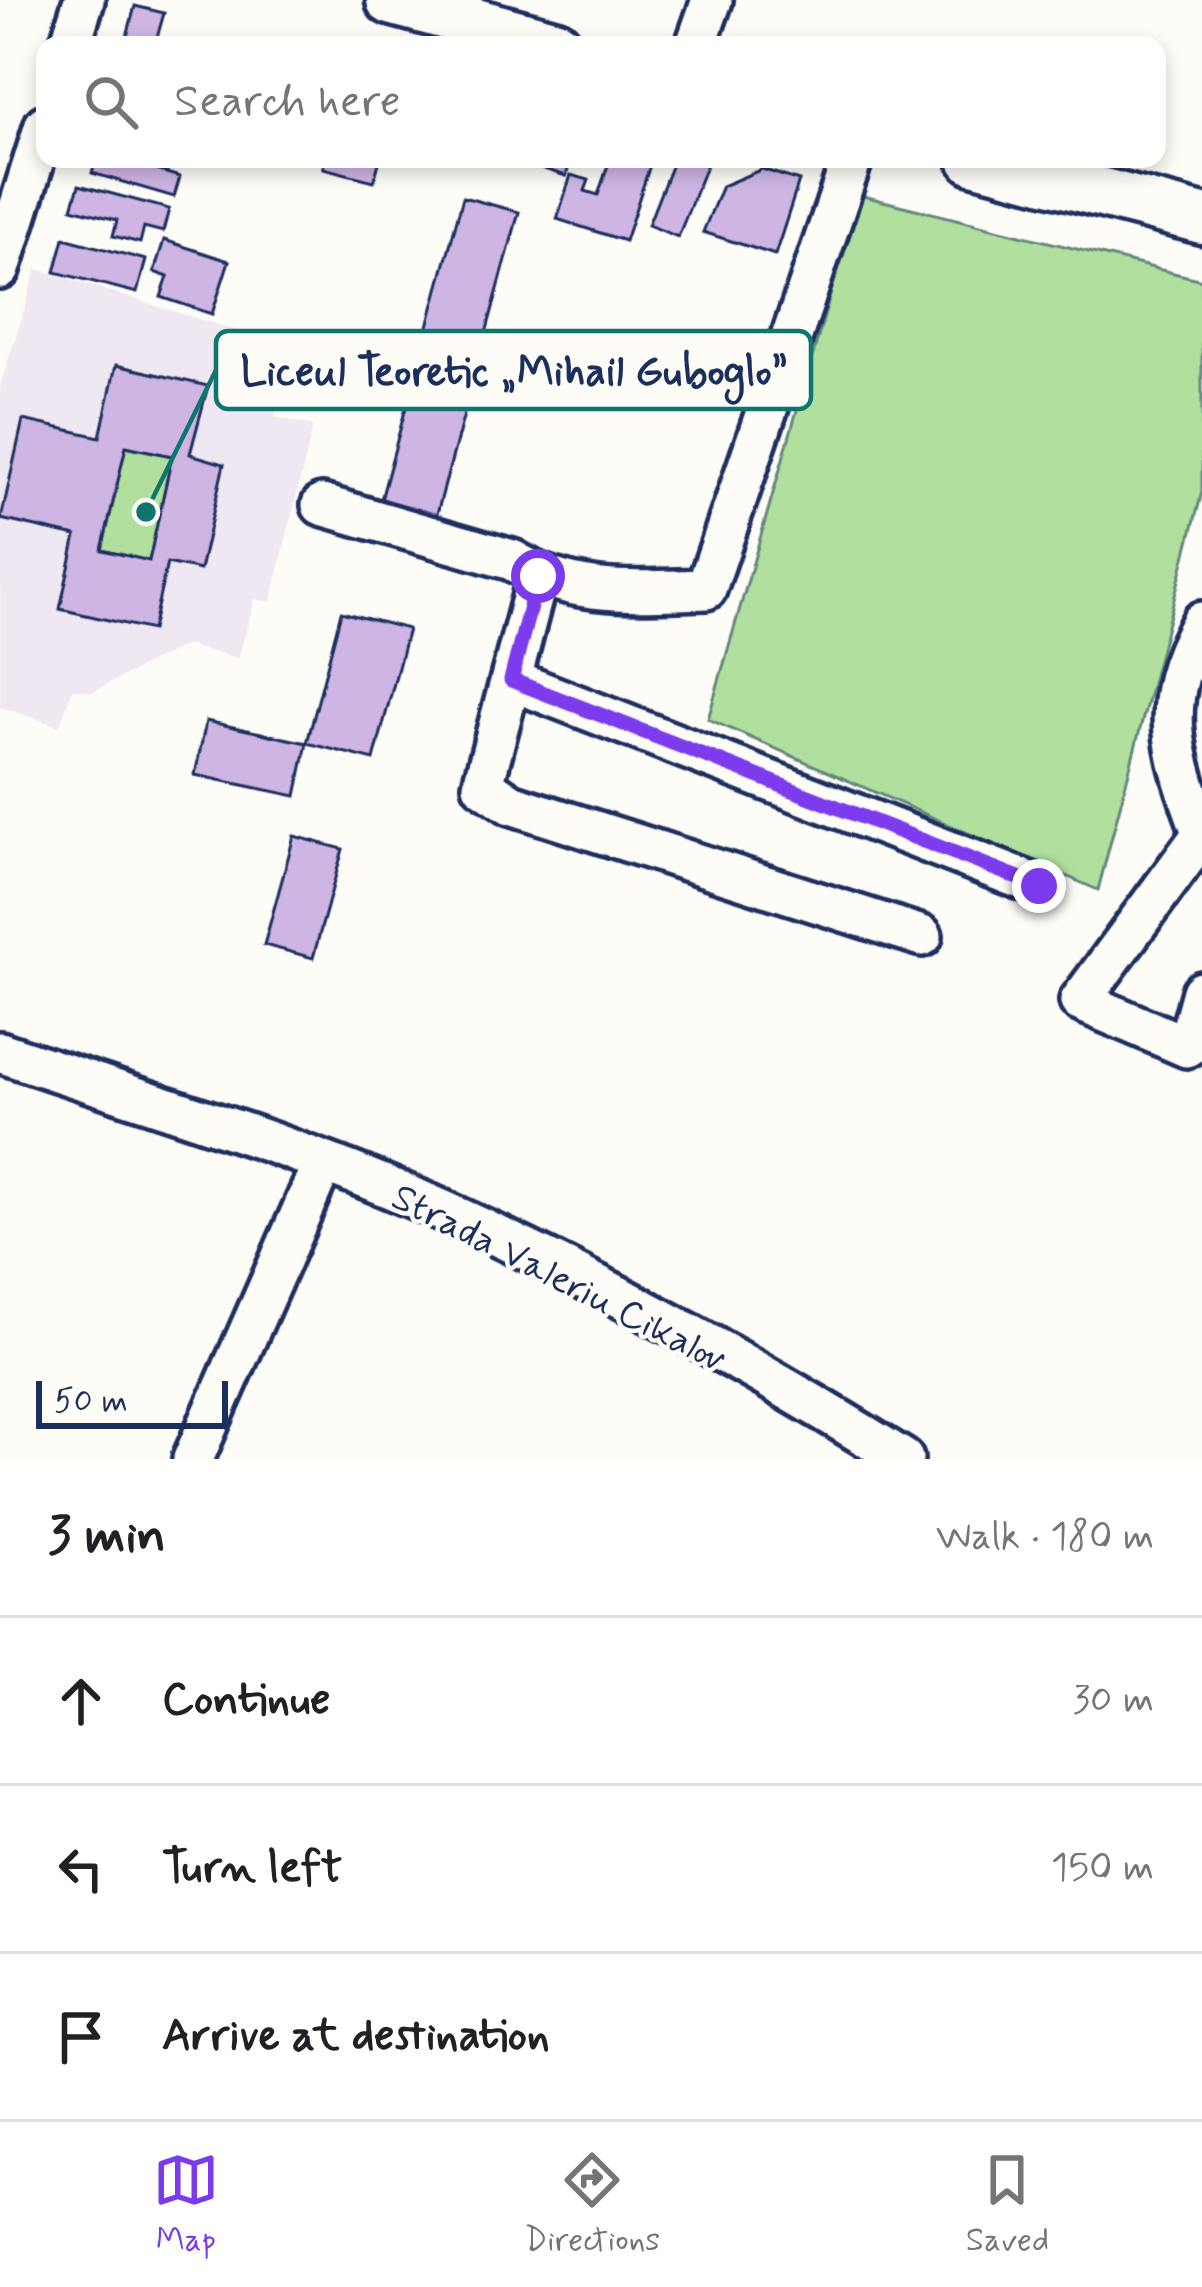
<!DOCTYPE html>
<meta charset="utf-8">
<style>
:root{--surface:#fff;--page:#f2f2f2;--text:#202124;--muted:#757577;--line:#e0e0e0;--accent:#7c3aed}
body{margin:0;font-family:Mynerve,sans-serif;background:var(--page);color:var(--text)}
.scale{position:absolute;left:36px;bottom:30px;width:192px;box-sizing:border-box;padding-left:12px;border:6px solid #1b2f5e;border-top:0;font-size:33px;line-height:42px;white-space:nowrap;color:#1b2f5e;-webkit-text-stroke:9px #fdfcf7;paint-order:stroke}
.stop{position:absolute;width:36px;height:36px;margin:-27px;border:9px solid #7c3aed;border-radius:50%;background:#fff}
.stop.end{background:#7c3aed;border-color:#fff;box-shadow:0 3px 12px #0008}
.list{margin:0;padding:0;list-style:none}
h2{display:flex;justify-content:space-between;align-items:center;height:156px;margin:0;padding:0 48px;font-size:51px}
h2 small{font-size:39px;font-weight:400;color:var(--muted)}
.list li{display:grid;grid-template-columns:78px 1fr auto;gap:36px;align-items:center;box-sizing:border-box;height:168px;padding:0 48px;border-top:3px solid var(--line)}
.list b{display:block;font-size:45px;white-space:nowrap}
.list em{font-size:39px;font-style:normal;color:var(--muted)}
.icon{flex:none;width:66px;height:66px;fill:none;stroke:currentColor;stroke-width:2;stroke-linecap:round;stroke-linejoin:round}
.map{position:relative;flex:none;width:1202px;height:1459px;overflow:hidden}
.search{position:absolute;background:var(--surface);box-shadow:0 6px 18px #0003;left:36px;right:36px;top:36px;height:132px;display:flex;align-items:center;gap:30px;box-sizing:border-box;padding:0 42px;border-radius:24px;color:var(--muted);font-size:45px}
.sheet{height:660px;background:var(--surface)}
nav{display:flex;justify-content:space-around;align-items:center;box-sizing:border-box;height:168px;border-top:3px solid var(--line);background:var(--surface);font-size:33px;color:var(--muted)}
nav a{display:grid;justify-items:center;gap:6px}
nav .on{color:var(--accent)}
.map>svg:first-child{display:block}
</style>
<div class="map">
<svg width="1202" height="1459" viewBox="0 0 1202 1459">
<rect width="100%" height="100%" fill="#fdfcf7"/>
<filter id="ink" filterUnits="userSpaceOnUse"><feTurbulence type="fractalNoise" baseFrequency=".00833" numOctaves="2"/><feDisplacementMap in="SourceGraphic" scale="24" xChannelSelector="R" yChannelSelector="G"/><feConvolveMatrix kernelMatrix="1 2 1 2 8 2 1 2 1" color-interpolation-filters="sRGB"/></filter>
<g filter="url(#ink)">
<polygon fill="#efe7f1" points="37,269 289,347 275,417 313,426 271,602 255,599 238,658 185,645 92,692 73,688 59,726 0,707 0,387"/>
<g fill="#b1df9e" stroke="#66877e" stroke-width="3">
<polygon points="859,195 1202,280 1202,492 1098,890 708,719"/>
<polygon points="126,446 172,456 149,561 102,550"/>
</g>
<g fill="#ceb5e4" stroke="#1b2f5e" stroke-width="3" fill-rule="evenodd">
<polygon points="135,6 164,13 155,45 126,40"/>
<polygon points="96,159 119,159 180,177 174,197 92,173"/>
<polygon points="325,159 380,159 374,181 323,168"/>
<polygon points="530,159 571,159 566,176 528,164"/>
<polygon points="610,159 652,159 625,241 557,219 571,175 589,180 585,191 598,195"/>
<polygon points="674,159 708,161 678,237 648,225"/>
<polygon points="762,169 799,181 775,255 703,232 722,186"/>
<polygon points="79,185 169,209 163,232 144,227 140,243 113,236 117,220 72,208"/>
<polygon points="463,197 519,212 435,521 379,507"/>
<polygon points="64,238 146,260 137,293 55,272"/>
<polygon points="164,240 229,261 212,314 161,297 168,277 154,272"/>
<path d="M116,365L208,386L190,454L224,464L200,570L167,563L152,630L60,609L76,536L1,519L23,420L100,437ZM126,446L172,456L149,561L102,550Z"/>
<polygon points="341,612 408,629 374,760 307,743"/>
<polygon points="206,721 307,743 296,796 195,775"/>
<polygon points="294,836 343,849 313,958 264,945"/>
</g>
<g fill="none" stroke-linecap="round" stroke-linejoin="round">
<g stroke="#1b2f5e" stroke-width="48">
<g id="minor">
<polyline points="70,45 84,0"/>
<polyline points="696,45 712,0"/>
<polyline points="0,269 45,125"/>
<path d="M322,505L512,560C574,598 636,591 706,589L852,159"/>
<polyline points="538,576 483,785 511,804 922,936"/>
<path d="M1202,622C1156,703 1172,751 1202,832"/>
<polyline points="511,680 1039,886"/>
<polyline points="1202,835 1080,1001 1187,1047 1202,992"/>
<path d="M0,1052C149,1103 303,1147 446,1212C600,1282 759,1369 903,1459"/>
<polyline points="193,1459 323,1163"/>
</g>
</g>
<g stroke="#1b2f5e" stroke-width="57">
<g id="major">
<polyline points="391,0 556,45"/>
<polyline points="973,159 1202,219"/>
</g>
</g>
<use href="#minor" stroke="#fdfcf7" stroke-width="39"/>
<use href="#major" stroke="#fdfcf7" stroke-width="48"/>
</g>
</g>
<g fill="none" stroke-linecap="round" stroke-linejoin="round" filter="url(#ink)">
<polyline stroke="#7c3aed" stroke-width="15" points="538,576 511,680 1039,886"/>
</g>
<g text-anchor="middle" stroke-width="9" stroke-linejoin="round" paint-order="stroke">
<g font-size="39" fill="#1b2f5e" stroke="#fdfcf7">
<text transform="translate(560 1276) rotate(27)" y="14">Strada Valeriu Cikalov</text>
</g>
</g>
<path fill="none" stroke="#0f766e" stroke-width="4.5" d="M146 512L216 370"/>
<circle fill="#0f766e" stroke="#fdfcf7" stroke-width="4.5" cx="146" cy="512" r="12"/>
<rect fill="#fdfcf7" stroke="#0f766e" stroke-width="4.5" x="216" y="331" width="595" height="78" rx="12"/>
<g font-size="42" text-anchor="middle" font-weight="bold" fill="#1b2f5e">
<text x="514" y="385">Liceul Teoretic „Mihail Guboglo”</text>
</g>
</svg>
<div class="scale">50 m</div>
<div class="stop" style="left:538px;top:576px"></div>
<div class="stop end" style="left:1039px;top:886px"></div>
<div class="search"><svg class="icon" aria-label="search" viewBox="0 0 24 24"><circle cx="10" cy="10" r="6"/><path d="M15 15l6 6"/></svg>Search here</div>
</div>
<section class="sheet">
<h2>3 min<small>Walk · 180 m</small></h2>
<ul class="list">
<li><svg class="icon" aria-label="ahead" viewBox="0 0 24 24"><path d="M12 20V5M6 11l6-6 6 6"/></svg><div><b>Continue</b></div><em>30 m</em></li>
<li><svg class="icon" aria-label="left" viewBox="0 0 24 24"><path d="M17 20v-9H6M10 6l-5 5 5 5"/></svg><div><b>Turn left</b></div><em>150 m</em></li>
<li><svg class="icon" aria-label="arrive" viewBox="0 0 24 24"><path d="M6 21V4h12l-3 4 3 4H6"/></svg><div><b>Arrive at destination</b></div></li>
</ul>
</section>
<nav>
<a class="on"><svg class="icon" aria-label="map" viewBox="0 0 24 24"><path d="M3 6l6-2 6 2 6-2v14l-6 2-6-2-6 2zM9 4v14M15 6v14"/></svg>Map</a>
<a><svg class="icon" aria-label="directions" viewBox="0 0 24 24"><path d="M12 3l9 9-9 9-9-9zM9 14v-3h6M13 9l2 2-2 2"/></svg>Directions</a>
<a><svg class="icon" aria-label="saved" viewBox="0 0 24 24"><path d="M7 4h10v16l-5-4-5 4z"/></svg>Saved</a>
</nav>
